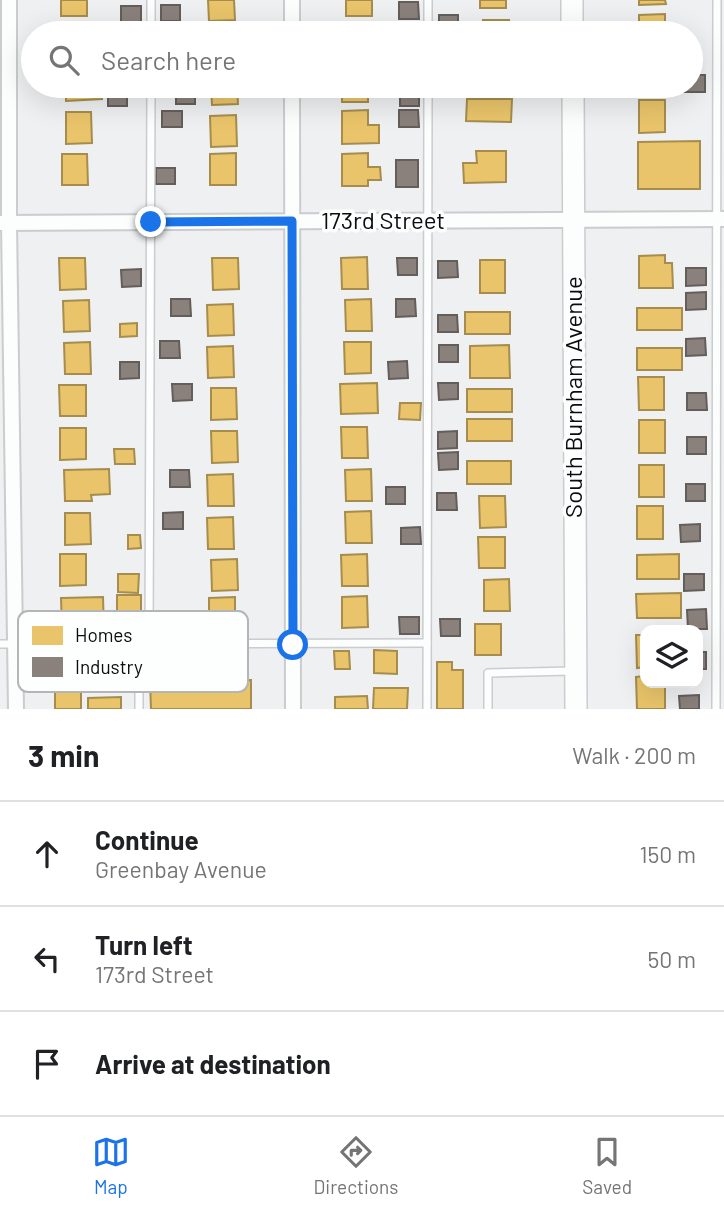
<!DOCTYPE html>
<meta charset="utf-8">
<style>
:root{--surface:#fff;--page:#f6f6f6;--text:#202124;--muted:#757577;--line:#e0e0e0;--accent:#1a73e8}
body{margin:0;font-family:Barlow,sans-serif;background:var(--page);color:var(--text)}
.controls{position:absolute;right:21px;bottom:21px;display:grid;overflow:hidden;border-radius:14px;box-shadow:0 7px 28px #0002}
.controls button{width:63px;height:63px;display:grid;place-items:center;padding:0;border:0;border-bottom:2px solid var(--line);background:var(--surface);color:var(--text);font:35px sans-serif}
.stop{position:absolute;width:21px;height:21px;margin:-16px;border:5px solid #1a73e8;border-radius:50%;background:#fff}
.stop.end{background:#1a73e8;border-color:#fff;box-shadow:0 2px 7px #0008}
.list{margin:0;padding:0;list-style:none}
h2{display:flex;justify-content:space-between;align-items:center;height:91px;margin:0;padding:0 28px;font-size:30px}
h2 small{font-size:23px;font-weight:400;color:var(--muted)}
.list li{display:grid;grid-template-columns:46px 1fr auto;gap:21px;align-items:center;box-sizing:border-box;height:105px;padding:0 28px;border-top:2px solid var(--line)}
.list b{display:block;font-size:26px;white-space:nowrap}
.list p{margin:0;font-size:23px;white-space:nowrap;color:var(--muted)}
.list em{font-size:23px;font-style:normal;color:var(--muted)}
.icon{flex:none;width:38px;height:38px;fill:none;stroke:currentColor;stroke-width:2;stroke-linecap:round;stroke-linejoin:round}
.map{position:relative;flex:none;width:724px;height:709px;overflow:hidden}
.search{position:absolute;background:var(--surface);box-shadow:0 7px 28px #0002;left:21px;right:21px;top:21px;height:77px;display:flex;align-items:center;gap:18px;box-sizing:border-box;padding:0 24px;border-radius:38px;color:var(--muted);font-size:26px}
.sheet{height:406px;background:var(--surface)}
nav{display:flex;justify-content:space-around;align-items:center;box-sizing:border-box;height:98px;border-top:2px solid var(--line);background:var(--surface);font-size:19px;color:var(--muted)}
nav a{display:grid;justify-items:center;gap:4px}
nav .on{color:var(--accent)}
.map>svg:first-child{display:block}
</style>
<div class="map">
<svg width="724" height="709" viewBox="0 0 724 709">
<rect width="100%" height="100%" fill="#eef0f2"/>
<g fill="#e9c46a" stroke="#a68d4e" stroke-width="2">
<rect x="61" y="0" width="26" height="16"/>
<polygon points="208,0 234,0 235,20 209,21"/>
<rect x="346" y="0" width="26" height="16"/>
<rect x="480" y="0" width="26" height="8"/>
<polygon points="639,0 665,0 666,4 639,5"/>
<polygon points="665,14 665,33 639,33 639,15"/>
<rect x="483" y="20" width="26" height="13"/>
<rect x="342" y="26" width="26" height="7"/>
<polygon points="62,27 87,27 88,33 62,33"/>
<polygon points="238,30 238,33 212,33 212,31"/>
<polygon points="66,86 101,86 102,99 66,101"/>
<polygon points="211,86 237,86 238,104 212,105"/>
<rect x="342" y="86" width="26" height="16"/>
<rect x="484" y="86" width="26" height="7"/>
<rect x="639" y="86" width="26" height="3"/>
<polygon points="467,99 512,99 511,122 466,121"/>
<polygon points="639,100 665,100 665,132 639,133"/>
<polygon points="368,110 368,125 379,125 379,143 342,144 342,111"/>
<polygon points="66,112 91,112 92,143 66,144"/>
<polygon points="236,115 237,146 211,147 210,116"/>
<polygon points="700,141 700,189 638,189 638,142"/>
<polygon points="476,151 506,151 506,182 464,183 463,163 477,163"/>
<polygon points="236,153 236,185 210,185 210,154"/>
<polygon points="368,153 368,167 380,167 381,180 368,180 368,186 342,186 342,154"/>
<polygon points="62,154 87,154 88,185 62,185"/>
<polygon points="665,255 665,263 672,263 673,288 639,288 639,256"/>
<polygon points="367,257 368,289 342,289 341,258"/>
<polygon points="59,258 85,258 86,289 60,290"/>
<polygon points="212,258 238,258 239,289 213,290"/>
<rect x="480" y="260" width="25" height="33"/>
<polygon points="371,299 372,331 346,331 345,300"/>
<polygon points="89,300 90,331 64,332 63,301"/>
<polygon points="233,304 234,335 208,336 207,305"/>
<rect x="637" y="308" width="45" height="22"/>
<rect x="465" y="312" width="45" height="22"/>
<polygon points="137,323 137,336 120,337 120,324"/>
<polygon points="90,342 91,374 65,374 64,343"/>
<polygon points="344,342 371,342 371,373 345,374"/>
<polygon points="509,345 510,378 470,378 470,346"/>
<polygon points="233,346 234,377 208,378 207,347"/>
<rect x="637" y="348" width="45" height="22"/>
<polygon points="638,377 664,377 664,410 639,410"/>
<polygon points="377,383 378,413 341,414 340,384"/>
<polygon points="59,385 86,385 86,416 60,416"/>
<polygon points="211,388 236,388 237,419 211,420"/>
<rect x="467" y="389" width="45" height="23"/>
<polygon points="400,403 421,403 420,420 399,419"/>
<rect x="467" y="419" width="45" height="22"/>
<rect x="639" y="420" width="26" height="33"/>
<polygon points="341,427 367,427 368,458 342,458"/>
<polygon points="60,428 86,428 86,459 60,460"/>
<polygon points="211,431 237,431 238,462 212,463"/>
<polygon points="114,449 134,449 135,464 115,464"/>
<rect x="467" y="461" width="44" height="23"/>
<rect x="639" y="465" width="25" height="32"/>
<polygon points="109,469 110,494 91,495 92,501 65,501 64,470"/>
<polygon points="371,469 372,501 346,501 345,470"/>
<polygon points="233,474 234,506 208,506 207,475"/>
<polygon points="479,496 505,496 506,527 480,528"/>
<rect x="637" y="506" width="26" height="33"/>
<polygon points="371,511 372,543 346,543 345,512"/>
<polygon points="65,513 90,513 91,544 65,545"/>
<polygon points="233,517 234,549 208,549 207,518"/>
<polygon points="128,535 140,535 141,548 128,549"/>
<polygon points="478,537 505,537 505,568 479,568"/>
<polygon points="60,554 86,554 86,585 60,586"/>
<polygon points="367,554 368,586 342,586 341,555"/>
<polygon points="679,554 679,579 637,579 637,555"/>
<polygon points="237,559 238,590 212,591 211,560"/>
<polygon points="118,574 139,574 138,593 118,592"/>
<polygon points="509,579 510,611 484,611 484,580"/>
<polygon points="681,593 681,618 637,618 636,594"/>
<rect x="117" y="595" width="24" height="25"/>
<polygon points="367,596 368,627 342,628 342,597"/>
<polygon points="103,597 104,629 62,629 61,598"/>
<polygon points="235,597 235,629 209,629 209,598"/>
<rect x="475" y="624" width="26" height="31"/>
<polygon points="636,635 645,635 645,667 637,668"/>
<polygon points="374,650 397,651 397,674 374,673"/>
<polygon points="334,651 349,651 350,669 335,669"/>
<polygon points="36,662 81,663 81,709 55,709 55,689 35,689"/>
<polygon points="437,662 452,662 452,670 463,670 463,709 437,709"/>
<polygon points="645,676 645,683 665,683 665,709 637,709 636,677"/>
<polygon points="251,680 251,709 151,709 150,681"/>
<polygon points="374,688 408,688 407,709 373,709"/>
<polygon points="367,696 368,709 335,709 335,697"/>
<polygon points="121,697 121,709 88,709 88,698"/>
</g>
<g fill="#8a817c" stroke="#645e5b" stroke-width="2">
<polygon points="399,2 418,2 419,19 399,19"/>
<rect x="161" y="5" width="19" height="16"/>
<rect x="121" y="6" width="20" height="16"/>
<rect x="439" y="15" width="19" height="17"/>
<rect x="158" y="27" width="20" height="6"/>
<polygon points="691,75 705,75 705,92 684,92 684,86 691,86"/>
<rect x="176" y="88" width="19" height="16"/>
<polygon points="419,88 419,106 400,106 400,89"/>
<rect x="108" y="90" width="19" height="16"/>
<polygon points="399,110 418,110 419,127 399,127"/>
<rect x="162" y="111" width="20" height="16"/>
<rect x="396" y="160" width="22" height="27"/>
<rect x="156" y="168" width="19" height="16"/>
<polygon points="397,258 417,258 417,275 398,275"/>
<polygon points="438,261 457,261 458,277 438,278"/>
<polygon points="686,268 706,268 706,285 686,286"/>
<polygon points="141,269 141,286 122,287 121,270"/>
<polygon points="706,292 706,309 686,310 686,293"/>
<polygon points="171,299 190,299 191,316 171,316"/>
<polygon points="396,299 415,299 416,316 396,317"/>
<polygon points="438,315 457,315 458,332 438,332"/>
<polygon points="705,338 706,355 686,356 686,339"/>
<polygon points="160,341 179,341 180,358 160,358"/>
<rect x="439" y="345" width="19" height="17"/>
<polygon points="407,361 408,378 389,379 388,362"/>
<polygon points="120,362 139,362 139,378 120,379"/>
<polygon points="438,383 458,383 458,399 439,400"/>
<polygon points="172,384 192,384 192,400 173,401"/>
<polygon points="687,393 706,393 707,410 687,410"/>
<polygon points="457,431 457,448 438,449 438,432"/>
<rect x="687" y="437" width="19" height="17"/>
<polygon points="458,452 458,469 439,470 438,453"/>
<polygon points="170,470 189,470 190,487 170,487"/>
<rect x="686" y="484" width="19" height="17"/>
<rect x="386" y="487" width="19" height="17"/>
<polygon points="437,493 456,493 457,510 437,510"/>
<polygon points="183,512 183,529 163,529 163,513"/>
<polygon points="700,524 700,541 681,542 680,525"/>
<polygon points="420,527 421,544 401,544 401,528"/>
<polygon points="684,574 704,574 704,590 684,591"/>
<polygon points="706,609 707,629 688,629 687,610"/>
<polygon points="399,617 419,617 419,634 400,634"/>
<polygon points="440,619 460,619 460,636 441,636"/>
<rect x="698" y="652" width="8" height="17"/>
<polygon points="699,695 699,709 680,709 679,696"/>
</g>
<g fill="none" stroke-linecap="round" stroke-linejoin="round">
<g stroke="#cacccd" stroke-width="10">
<g id="service">
<polyline points="151,0 151,33"/>
<polyline points="428,33 428,0"/>
<polyline points="0,644 427,643"/>
<polyline points="139,645 139,709"/>
<polyline points="149,645 151,86"/>
<polyline points="427,709 428,86"/>
<polyline points="488,709 488,673 572,671"/>
<polyline points="716,709 717,0"/>
</g>
</g>
<g stroke="#cacccd" stroke-width="18">
<g id="minor">
<polyline points="9,0 9,223 16,709"/>
<polyline points="292,33 292,0"/>
<polyline points="292,86 293,709"/>
<polyline points="0,223 724,219"/>
</g>
</g>
<g stroke="#cacccd" stroke-width="24">
<g id="secondary">
<polyline points="572,0 572,33"/>
<polyline points="573,86 576,709"/>
</g>
</g>
<use href="#service" stroke="#fcfdfd" stroke-width="7"/>
<use href="#minor" stroke="#fcfdfd" stroke-width="14"/>
<use href="#secondary" stroke="#fcfdfd" stroke-width="21"/>
</g>
<g fill="none" stroke-linecap="round" stroke-linejoin="round">
<polyline stroke="#1a73e8" stroke-width="9" points="151,222 292,221 293,645"/>
</g>
<g text-anchor="middle" stroke-width="7" stroke-linejoin="round" paint-order="stroke">
<g font-size="24" fill="#0a0c0d" stroke="#fdfefe">
<text x="383" y="229">173rd Street</text>
<text transform="translate(574 397) rotate(-90)" y="8">South Burnham Avenue</text>
</g>
</g>
<rect x="18" y="611" width="230" height="81" rx="10" fill="#fdfefe" stroke="#b4b5b6" stroke-width="2"/>
<rect x="32" y="626" width="31" height="19" fill="#e9c46a"/>
<rect x="32" y="657" width="31" height="20" fill="#8a817c"/>
<g font-size="19" fill="#0a0c0d">
<text x="75" y="642">Homes</text>
<text x="75" y="674">Industry</text>
</g>
</svg>
<div class="controls">
<button><svg class="icon" aria-label="layers" viewBox="0 0 24 24"><path d="M12 4l9 5-9 5-9-5zM3 14l9 5 9-5"/></svg></button>
</div>
<div class="stop" style="left:293px;top:645px"></div>
<div class="stop end" style="left:151px;top:222px"></div>
<div class="search"><svg class="icon" aria-label="search" viewBox="0 0 24 24"><circle cx="10" cy="10" r="6"/><path d="M15 15l6 6"/></svg>Search here</div>
</div>
<section class="sheet">
<h2>3 min<small>Walk · 200 m</small></h2>
<ul class="list">
<li><svg class="icon" aria-label="ahead" viewBox="0 0 24 24"><path d="M12 20V5M6 11l6-6 6 6"/></svg><div><b>Continue</b><p>Greenbay Avenue</p></div><em>150 m</em></li>
<li><svg class="icon" aria-label="left" viewBox="0 0 24 24"><path d="M17 20v-9H6M10 6l-5 5 5 5"/></svg><div><b>Turn left</b><p>173rd Street</p></div><em>50 m</em></li>
<li><svg class="icon" aria-label="arrive" viewBox="0 0 24 24"><path d="M6 21V4h12l-3 4 3 4H6"/></svg><div><b>Arrive at destination</b></div></li>
</ul>
</section>
<nav>
<a class="on"><svg class="icon" aria-label="map" viewBox="0 0 24 24"><path d="M3 6l6-2 6 2 6-2v14l-6 2-6-2-6 2zM9 4v14M15 6v14"/></svg>Map</a>
<a><svg class="icon" aria-label="directions" viewBox="0 0 24 24"><path d="M12 3l9 9-9 9-9-9zM9 14v-3h6M13 9l2 2-2 2"/></svg>Directions</a>
<a><svg class="icon" aria-label="saved" viewBox="0 0 24 24"><path d="M7 4h10v16l-5-4-5 4z"/></svg>Saved</a>
</nav>
